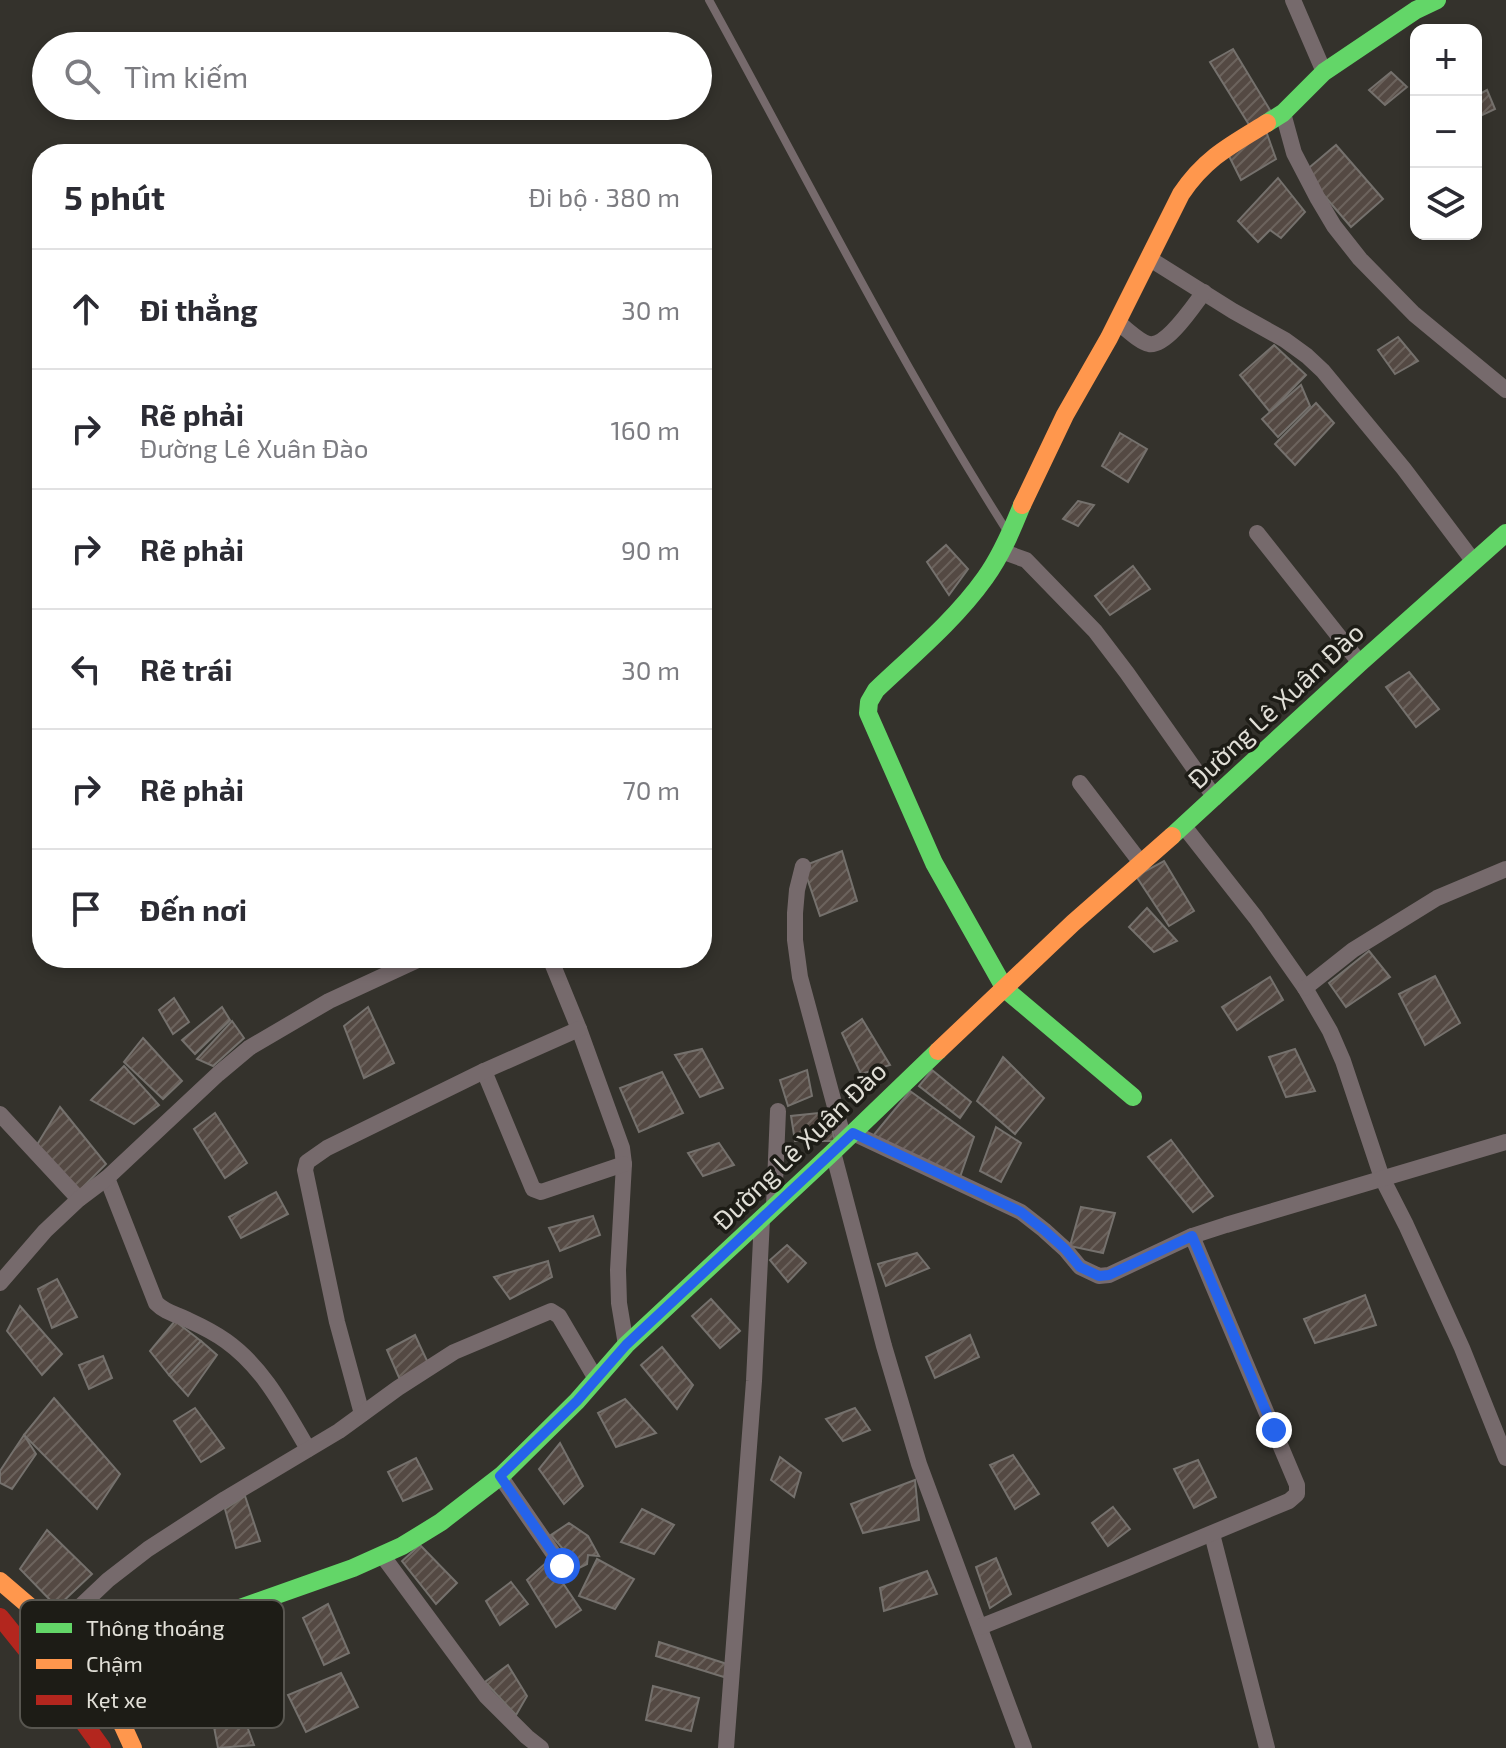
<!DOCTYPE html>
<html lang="vi">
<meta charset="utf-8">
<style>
:root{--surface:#fff;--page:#f7f7f7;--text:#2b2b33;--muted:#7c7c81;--line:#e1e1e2}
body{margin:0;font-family:"Exo 2",sans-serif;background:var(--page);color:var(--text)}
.controls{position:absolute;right:24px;top:24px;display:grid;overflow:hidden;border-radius:16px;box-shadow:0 4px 12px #0003}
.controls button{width:72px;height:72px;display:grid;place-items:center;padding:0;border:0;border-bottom:2px solid var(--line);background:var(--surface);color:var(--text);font:40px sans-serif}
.stop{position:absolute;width:24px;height:24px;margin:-18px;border:6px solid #2563eb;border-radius:50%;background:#fff}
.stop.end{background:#2563eb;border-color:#fff;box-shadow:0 2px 8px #0008}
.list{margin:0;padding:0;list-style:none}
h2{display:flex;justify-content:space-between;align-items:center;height:104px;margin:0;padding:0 32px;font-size:34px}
h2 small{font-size:26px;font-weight:400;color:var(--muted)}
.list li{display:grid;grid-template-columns:52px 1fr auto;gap:24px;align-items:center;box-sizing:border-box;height:120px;padding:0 32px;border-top:2px solid var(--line)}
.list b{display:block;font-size:30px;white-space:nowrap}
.list p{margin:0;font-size:26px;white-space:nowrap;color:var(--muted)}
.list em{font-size:26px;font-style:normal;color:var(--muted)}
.icon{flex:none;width:44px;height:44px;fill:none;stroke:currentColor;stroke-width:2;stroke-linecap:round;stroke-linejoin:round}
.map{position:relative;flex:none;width:1506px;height:1748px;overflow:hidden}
.search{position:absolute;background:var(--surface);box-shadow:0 4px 12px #0003;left:32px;top:32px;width:680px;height:88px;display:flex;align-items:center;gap:20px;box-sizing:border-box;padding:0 28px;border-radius:44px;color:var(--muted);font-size:30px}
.panel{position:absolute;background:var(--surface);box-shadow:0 4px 12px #0003;left:32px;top:144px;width:680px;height:824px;border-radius:32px}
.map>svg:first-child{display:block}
</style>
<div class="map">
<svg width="1506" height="1748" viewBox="0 0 1506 1748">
<defs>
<pattern id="building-hatch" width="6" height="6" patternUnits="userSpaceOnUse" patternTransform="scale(2)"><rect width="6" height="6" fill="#544943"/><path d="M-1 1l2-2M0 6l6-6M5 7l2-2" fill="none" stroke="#6c635d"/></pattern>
</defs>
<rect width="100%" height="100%" fill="#34322c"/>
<g fill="url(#building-hatch)" stroke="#75716d" stroke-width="2">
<polygon points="1233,49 1273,115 1251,128 1210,62"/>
<polygon points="1391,72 1407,87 1385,105 1369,90"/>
<polygon points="1487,90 1495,109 1476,118 1476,96"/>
<polygon points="1266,131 1276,159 1241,180 1229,156"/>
<polygon points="1336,145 1383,199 1351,227 1304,172"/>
<polygon points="1278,178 1305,212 1281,238 1270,230 1258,242 1238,221"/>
<polygon points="1398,337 1418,361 1395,374 1378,350"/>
<polygon points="1274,345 1306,375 1270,412 1240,375"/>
<polygon points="1301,385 1310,406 1278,437 1262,419"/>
<polygon points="1316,403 1334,423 1295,465 1275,444"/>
<polygon points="1120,433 1147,449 1128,482 1102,466"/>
<polygon points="1078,501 1094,505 1078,526 1063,519"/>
<polygon points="946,545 968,569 949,595 927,562"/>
<polygon points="1133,566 1150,589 1110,615 1095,596"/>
<polygon points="1409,672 1439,709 1416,727 1386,687"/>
<polygon points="842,851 857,901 820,916 803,866"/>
<polygon points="1164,861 1194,911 1169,926 1136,876"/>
<polygon points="1147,908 1177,941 1154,952 1129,927"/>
<polygon points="1369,951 1390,977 1346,1007 1329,983"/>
<polygon points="1435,976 1460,1023 1425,1045 1399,994"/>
<polygon points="1270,977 1283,1000 1237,1030 1222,1007"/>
<polygon points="174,998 189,1022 173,1034 159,1010"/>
<polygon points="222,1007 230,1020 195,1054 182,1040"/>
<polygon points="368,1007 394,1063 364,1078 344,1026"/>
<polygon points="862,1019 890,1065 861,1074 842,1033"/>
<polygon points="232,1021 244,1038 213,1066 197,1059"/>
<polygon points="143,1038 182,1081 163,1099 124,1062"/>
<polygon points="702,1049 723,1088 700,1097 675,1055"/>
<polygon points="1295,1049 1315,1091 1286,1097 1269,1057"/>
<polygon points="1003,1057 1044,1098 1015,1134 977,1101"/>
<polygon points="124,1066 159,1105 134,1124 91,1100"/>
<polygon points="807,1070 812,1096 788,1106 780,1080"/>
<polygon points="932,1070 971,1102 960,1118 919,1086"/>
<polygon points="662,1072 683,1113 639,1132 620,1088"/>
<polygon points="910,1091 974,1137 960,1177 873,1136"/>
<polygon points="60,1107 106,1164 79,1191 35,1148"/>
<polygon points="828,1112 835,1141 795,1141 791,1116"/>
<polygon points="215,1113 247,1163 225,1178 194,1129"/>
<polygon points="996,1127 1021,1143 1001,1182 980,1171"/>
<polygon points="1171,1140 1213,1196 1193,1212 1148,1157"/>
<polygon points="719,1143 734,1165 703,1176 688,1153"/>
<polygon points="276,1192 288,1214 241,1238 229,1217"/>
<polygon points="1081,1207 1115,1213 1103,1253 1070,1246"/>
<polygon points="593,1216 600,1235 560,1251 549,1228"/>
<polygon points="787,1245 806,1263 788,1282 770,1260"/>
<polygon points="917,1253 929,1268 886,1286 878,1264"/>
<polygon points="548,1261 552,1277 510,1299 494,1277"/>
<polygon points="57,1279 77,1317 52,1328 38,1289"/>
<polygon points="1365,1295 1376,1325 1315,1343 1304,1319"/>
<polygon points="711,1299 740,1331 720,1348 692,1316"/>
<polygon points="20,1306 62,1354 42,1375 7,1331"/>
<polygon points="175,1321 201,1341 169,1375 150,1351"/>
<polygon points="415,1335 429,1365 401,1382 387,1350"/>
<polygon points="970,1335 979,1357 935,1378 926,1357"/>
<polygon points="201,1341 217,1355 188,1396 169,1375"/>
<polygon points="662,1347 693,1385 677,1409 641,1365"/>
<polygon points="103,1356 112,1378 89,1389 79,1365"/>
<polygon points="54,1398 120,1474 97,1509 24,1435"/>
<polygon points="625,1399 656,1433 616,1447 598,1413"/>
<polygon points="195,1408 224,1448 201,1462 174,1421"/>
<polygon points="855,1408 870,1430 843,1441 826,1419"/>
<polygon points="24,1435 36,1454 12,1489 0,1483 0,1471"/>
<polygon points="560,1443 583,1486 564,1504 539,1469"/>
<polygon points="1013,1455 1039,1494 1015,1509 990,1465"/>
<polygon points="780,1457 801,1473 794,1497 771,1480"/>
<polygon points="416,1458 432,1489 403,1501 388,1472"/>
<polygon points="1198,1460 1216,1497 1194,1508 1174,1469"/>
<polygon points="915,1480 919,1520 863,1533 851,1504"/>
<polygon points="245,1496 260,1541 236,1548 225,1509"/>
<polygon points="1113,1507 1130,1529 1108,1546 1092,1523"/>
<polygon points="642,1509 674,1525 654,1554 621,1542"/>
<polygon points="569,1523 588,1536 599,1556 588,1555 587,1564 579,1568 551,1535"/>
<polygon points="47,1530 92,1574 57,1607 20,1569"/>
<polygon points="420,1545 457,1583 436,1604 402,1561"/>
<polygon points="996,1558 1011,1594 990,1608 976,1567"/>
<polygon points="597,1559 634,1579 615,1609 579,1596"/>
<polygon points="548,1561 581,1610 556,1627 527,1580"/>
<polygon points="927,1571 937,1594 884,1611 880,1588"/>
<polygon points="511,1582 528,1604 500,1625 486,1601"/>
<polygon points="328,1604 349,1653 324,1665 303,1618"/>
<polygon points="659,1642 730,1665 727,1678 656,1656"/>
<polygon points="508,1665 527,1696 516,1715 485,1682"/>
<polygon points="227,1672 254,1745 218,1748 206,1685"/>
<polygon points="341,1673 358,1707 306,1732 288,1695"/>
<polygon points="653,1686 699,1698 691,1731 646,1720"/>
</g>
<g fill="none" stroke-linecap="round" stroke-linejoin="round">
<path stroke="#766a6c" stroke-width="8" d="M709,0C807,178 898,360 1007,531"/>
<g stroke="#766a6c" stroke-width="16">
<polyline points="1293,0 1324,72"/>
<polyline points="1283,113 1294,153 1318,199 1334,226 1360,259 1414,314 1506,390"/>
<polyline points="1150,259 1233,311 1285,340 1307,356 1323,371 1404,469 1474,562"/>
<path d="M1117,322C1126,328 1139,342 1149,344C1167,347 1194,305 1204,292"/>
<polyline points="1257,533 1360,663"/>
<polyline points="1001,551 1026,560 1095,631 1127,673 1215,798"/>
<polyline points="1080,783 1141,863"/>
<polyline points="1183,825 1256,918 1305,988 1330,1031 1343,1061 1382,1178 1406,1225 1462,1348 1506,1458"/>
<polyline points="803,866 797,890 795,913 795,940 800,977 844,1140"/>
<polyline points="550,958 579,1029 622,1148 624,1164 618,1270 619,1303 626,1345"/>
<polyline points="1305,988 1353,950 1437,898 1506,869"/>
<polyline points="484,1071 533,1189 541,1192 624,1164"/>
<polyline points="0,1114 79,1199"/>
<polyline points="853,1133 1021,1212 1044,1230 1065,1249 1080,1267 1099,1276 1109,1275 1192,1236 1226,1225 1506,1142"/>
<polyline points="833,1152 884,1346 919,1464 1024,1748"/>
<path d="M107,1178L156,1303C166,1313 176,1314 188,1320C201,1326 215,1333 226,1341C264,1368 285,1410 308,1449"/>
<polyline points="774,1207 778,1111"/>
<polyline points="0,1283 45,1231 79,1199 107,1178 218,1074 249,1048 329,1001 422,958"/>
<polyline points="362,1414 337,1322 305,1170 307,1162 327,1148 484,1071 579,1029"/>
<polyline points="500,1476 562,1566"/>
<polyline points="1212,1534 1267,1748"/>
<polyline points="382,1555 486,1696 527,1737 541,1748"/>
<polyline points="980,1627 1128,1568 1289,1501 1297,1494 1297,1485 1192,1236"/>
<polyline points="30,1654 108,1580 148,1549 225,1499 339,1431 398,1388 454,1352 551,1311 559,1316 596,1379"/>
<polyline points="726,1748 754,1381 762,1219"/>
</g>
<g stroke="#63d668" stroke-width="18">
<polyline points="1267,123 1283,113 1324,72 1416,10 1437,0"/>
<path d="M1022,505C1012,530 1001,556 985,578C955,620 914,654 876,690L869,702L868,713L934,863L1005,989L1133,1097"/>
<polyline points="1172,836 1360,663 1506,533"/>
<polyline points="74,1709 191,1643 240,1608 353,1568 402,1546 441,1522 502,1475 577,1401 626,1345 833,1152 938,1051"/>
</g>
<g stroke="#ff974d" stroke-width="18">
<path d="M1022,505L1065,415L1109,338L1181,194C1205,158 1231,145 1267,123"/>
<polyline points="938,1051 1073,923 1172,836"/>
<polyline points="0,1581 69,1640 123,1726 133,1748"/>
</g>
<polyline stroke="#b3261e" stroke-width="18" points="0,1617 74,1709 102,1748"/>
</g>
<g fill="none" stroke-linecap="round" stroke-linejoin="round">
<polyline stroke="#2563eb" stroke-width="10" points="562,1566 500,1476 577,1401 626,1345 853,1133 1021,1212 1044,1230 1065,1249 1080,1267 1099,1276 1109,1275 1192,1236 1274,1430"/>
</g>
<g text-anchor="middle" stroke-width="7" stroke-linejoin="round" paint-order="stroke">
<g font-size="26" fill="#e1dfd7" stroke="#1d1c16">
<text transform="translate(1276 706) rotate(-43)" y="9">Đường Lê Xuân Đào</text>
<text transform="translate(800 1146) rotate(-44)" y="9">Đường Lê Xuân Đào</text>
</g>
</g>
<rect x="20" y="1600" width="264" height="128" rx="12" fill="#1d1c16" stroke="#585650" stroke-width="2"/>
<rect x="36" y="1623" width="36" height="10" fill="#63d668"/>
<rect x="36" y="1659" width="36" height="10" fill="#ff974d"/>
<rect x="36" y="1695" width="36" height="10" fill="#b3261e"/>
<g font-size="22" fill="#e1dfd7">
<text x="86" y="1636">Thông thoáng</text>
<text x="86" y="1672">Chậm</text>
<text x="86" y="1708">Kẹt xe</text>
</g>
</svg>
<div class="controls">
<button>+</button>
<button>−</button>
<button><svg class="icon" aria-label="layers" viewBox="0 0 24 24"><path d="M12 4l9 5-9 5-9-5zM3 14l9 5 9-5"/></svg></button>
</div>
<div class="stop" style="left:562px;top:1566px"></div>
<div class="stop end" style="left:1274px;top:1430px"></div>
<div class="search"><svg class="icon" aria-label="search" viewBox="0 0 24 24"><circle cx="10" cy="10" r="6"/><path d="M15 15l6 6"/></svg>Tìm kiếm</div>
<section class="panel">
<h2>5 phút<small>Đi bộ · 380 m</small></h2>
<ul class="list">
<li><svg class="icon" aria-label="ahead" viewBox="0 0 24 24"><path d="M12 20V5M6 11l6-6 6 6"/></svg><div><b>Đi thẳng</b></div><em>30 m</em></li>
<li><svg class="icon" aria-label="right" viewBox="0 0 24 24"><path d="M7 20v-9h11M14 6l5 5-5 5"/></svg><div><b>Rẽ phải</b><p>Đường Lê Xuân Đào</p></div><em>160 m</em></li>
<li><svg class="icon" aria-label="right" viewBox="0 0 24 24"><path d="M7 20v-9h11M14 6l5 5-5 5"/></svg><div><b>Rẽ phải</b></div><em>90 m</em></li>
<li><svg class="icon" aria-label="left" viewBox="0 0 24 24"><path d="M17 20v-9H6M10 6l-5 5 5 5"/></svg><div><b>Rẽ trái</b></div><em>30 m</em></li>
<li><svg class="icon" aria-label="right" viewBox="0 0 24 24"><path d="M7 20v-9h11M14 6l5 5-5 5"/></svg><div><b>Rẽ phải</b></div><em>70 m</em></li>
<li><svg class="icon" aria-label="arrive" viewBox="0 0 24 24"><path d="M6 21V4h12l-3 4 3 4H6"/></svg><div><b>Đến nơi</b></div></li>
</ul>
</section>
</div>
